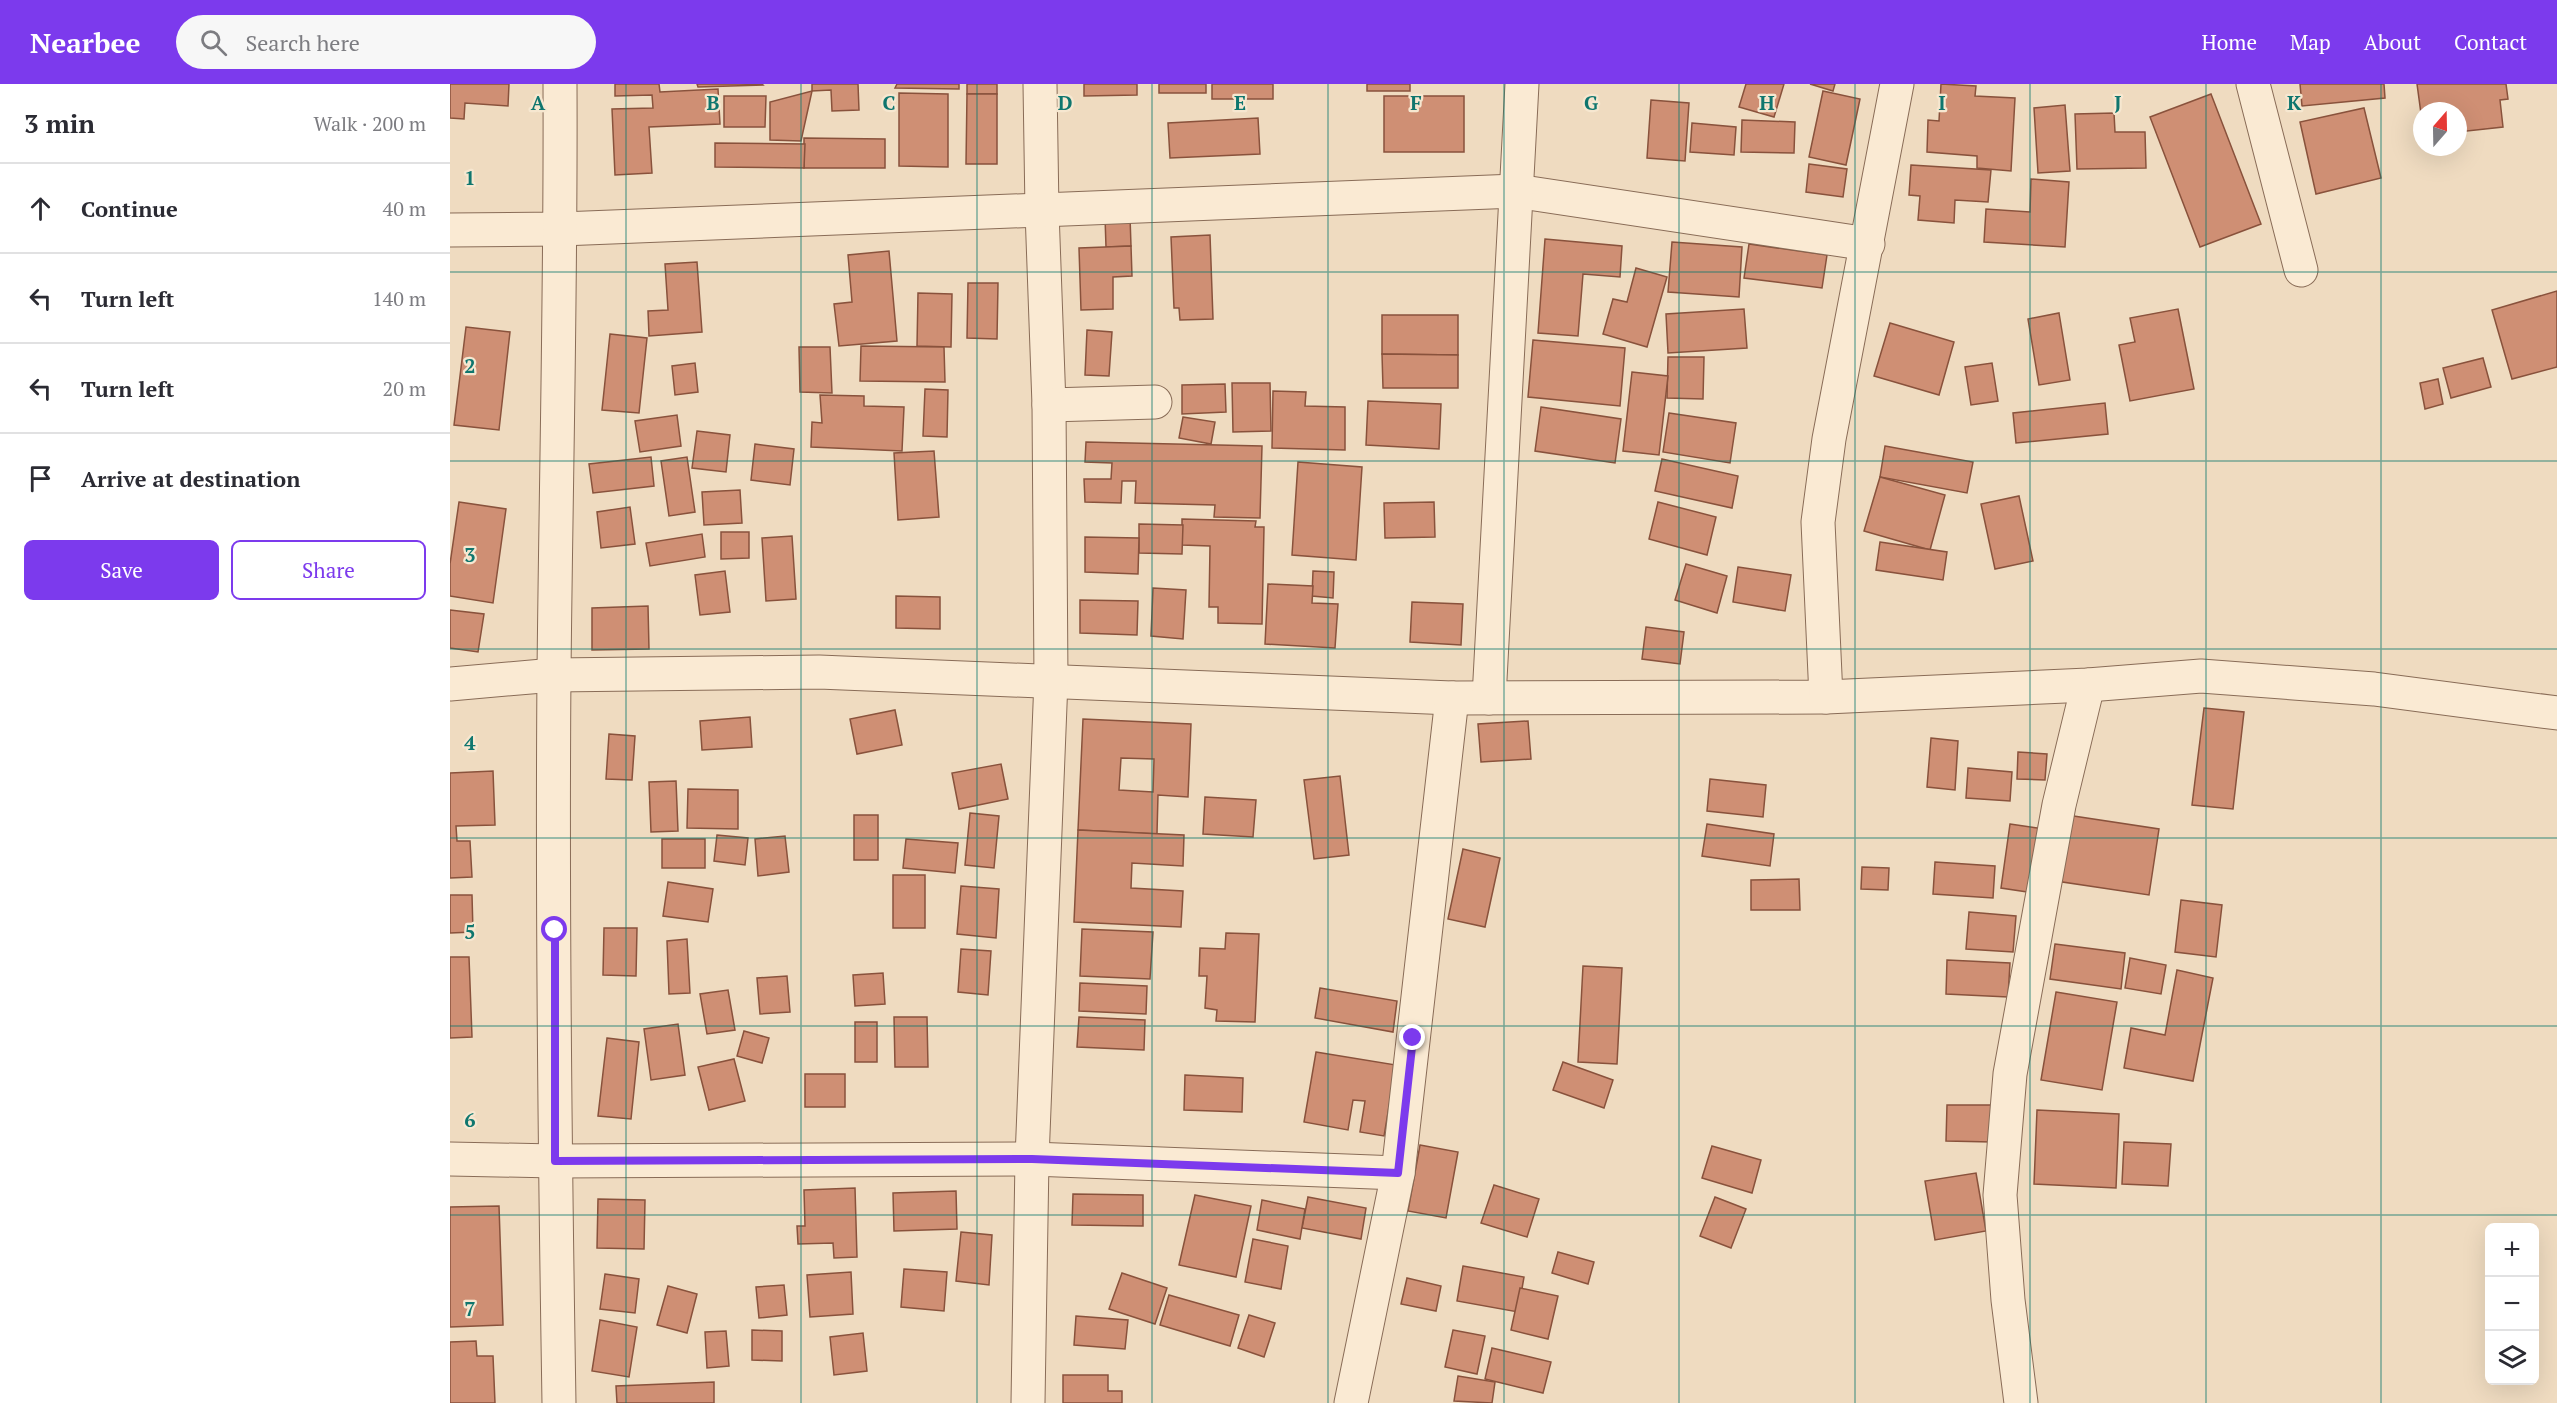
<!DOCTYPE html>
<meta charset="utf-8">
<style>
:root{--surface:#fff;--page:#f7f7f7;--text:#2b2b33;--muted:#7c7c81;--line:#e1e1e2;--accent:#7c3aed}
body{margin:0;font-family:"PT Serif",serif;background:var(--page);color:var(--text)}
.controls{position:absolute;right:18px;bottom:18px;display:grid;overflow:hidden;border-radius:9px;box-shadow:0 6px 24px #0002}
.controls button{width:54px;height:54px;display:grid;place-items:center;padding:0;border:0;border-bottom:2px solid var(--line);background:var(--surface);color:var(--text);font:30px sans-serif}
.compass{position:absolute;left:1963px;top:18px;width:54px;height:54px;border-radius:50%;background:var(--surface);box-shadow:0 6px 24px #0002;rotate:20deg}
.stop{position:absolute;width:18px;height:18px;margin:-14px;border:4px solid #7c3aed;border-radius:50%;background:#fff}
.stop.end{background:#7c3aed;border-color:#fff;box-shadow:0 2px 6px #0008}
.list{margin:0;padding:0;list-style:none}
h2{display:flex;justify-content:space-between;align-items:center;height:78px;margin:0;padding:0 24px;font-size:26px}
h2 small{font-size:20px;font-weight:400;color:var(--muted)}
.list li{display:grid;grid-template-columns:39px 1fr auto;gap:18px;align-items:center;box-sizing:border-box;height:90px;padding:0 24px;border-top:2px solid var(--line)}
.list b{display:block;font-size:22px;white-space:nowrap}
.list em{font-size:20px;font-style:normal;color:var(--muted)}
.actions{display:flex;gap:12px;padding:18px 24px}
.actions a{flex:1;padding:14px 0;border:2px solid var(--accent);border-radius:9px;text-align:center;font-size:21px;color:var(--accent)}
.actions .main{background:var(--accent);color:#fff}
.icon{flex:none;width:33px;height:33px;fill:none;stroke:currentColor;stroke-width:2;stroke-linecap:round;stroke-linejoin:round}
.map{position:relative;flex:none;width:2107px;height:1319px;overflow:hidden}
header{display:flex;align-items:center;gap:36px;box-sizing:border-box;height:84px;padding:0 30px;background:var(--accent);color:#fff}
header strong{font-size:28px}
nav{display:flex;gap:33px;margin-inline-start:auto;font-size:21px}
.search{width:420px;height:54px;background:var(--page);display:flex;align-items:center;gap:15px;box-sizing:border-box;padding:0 21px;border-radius:33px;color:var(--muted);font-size:22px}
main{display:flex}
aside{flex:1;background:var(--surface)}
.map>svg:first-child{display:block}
</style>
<header>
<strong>Nearbee</strong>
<div class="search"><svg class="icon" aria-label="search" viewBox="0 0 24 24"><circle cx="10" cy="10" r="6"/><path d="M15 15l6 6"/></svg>Search here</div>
<nav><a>Home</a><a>Map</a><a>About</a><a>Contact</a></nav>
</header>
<main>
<aside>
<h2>3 min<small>Walk · 200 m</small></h2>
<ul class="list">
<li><svg class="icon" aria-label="ahead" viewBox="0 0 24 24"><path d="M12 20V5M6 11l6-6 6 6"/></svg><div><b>Continue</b></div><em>40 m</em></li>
<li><svg class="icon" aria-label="left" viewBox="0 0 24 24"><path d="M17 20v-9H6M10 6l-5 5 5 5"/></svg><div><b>Turn left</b></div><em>140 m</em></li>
<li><svg class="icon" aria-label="left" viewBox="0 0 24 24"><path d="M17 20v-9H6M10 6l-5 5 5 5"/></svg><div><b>Turn left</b></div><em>20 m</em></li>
<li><svg class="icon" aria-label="arrive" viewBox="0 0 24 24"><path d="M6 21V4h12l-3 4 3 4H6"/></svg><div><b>Arrive at destination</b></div></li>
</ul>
<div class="actions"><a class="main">Save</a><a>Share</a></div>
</aside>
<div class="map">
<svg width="2107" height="1319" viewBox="0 0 2107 1319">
<rect width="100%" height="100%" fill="#efdbc0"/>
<g fill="#cf8f74" stroke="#89523c" stroke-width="1.5" fill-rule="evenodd">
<polygon points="0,0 59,0 58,22 15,19 14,35 0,34"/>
<polygon points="165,0 209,0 210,8 268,5 270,40 199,43 202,89 165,91 162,25 203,24 202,11 165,12"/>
<polygon points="247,0 312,0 313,1 248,3"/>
<polygon points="362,0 408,0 409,26 382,27 381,6 362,7"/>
<polygon points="447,0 509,0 509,5 445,4"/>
<rect x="517" y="0" width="30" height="10"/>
<polygon points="634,0 687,0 687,11 634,12"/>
<rect x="709" y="0" width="47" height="9"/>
<rect x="762" y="0" width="61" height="15"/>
<rect x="917" y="0" width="43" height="7"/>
<polygon points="1296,0 1334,0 1324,33 1289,23"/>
<polygon points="1360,0 1385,0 1383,7"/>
<polygon points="1491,0 1526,2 1525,12 1565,14 1561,87 1527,84 1527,72 1477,68 1478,36 1489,37"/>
<polygon points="1850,0 1934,0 1935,14 1852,22"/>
<polygon points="1967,0 2056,0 2058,15 2050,16 2053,43 2008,48 2008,27 1972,27 1972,37"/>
<polygon points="362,7 351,57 320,56 320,18"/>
<polygon points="1373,7 1410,15 1396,81 1359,73"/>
<polygon points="449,9 498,10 498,83 449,82"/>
<polygon points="517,10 547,10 547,80 516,80"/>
<polygon points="1761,10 1811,140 1750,163 1700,33"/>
<polygon points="274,12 316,12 315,43 274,43"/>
<rect x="934" y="12" width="80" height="56"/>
<polygon points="1201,16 1239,19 1235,77 1197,74"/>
<polygon points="1615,21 1620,87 1588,89 1584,24"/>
<polygon points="1914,24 1931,94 1866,110 1850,38"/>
<polygon points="1664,29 1665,48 1695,48 1696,84 1627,85 1625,30"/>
<polygon points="808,34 810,70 720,74 718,39"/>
<polygon points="1292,36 1345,38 1344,69 1291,68"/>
<polygon points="1242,39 1286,43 1284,71 1240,68"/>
<polygon points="354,54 435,55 435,84 354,84"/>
<polygon points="265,59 355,60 354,84 265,83"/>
<polygon points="1359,80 1397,85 1393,113 1356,108"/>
<polygon points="1461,81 1541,86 1538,118 1505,116 1504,139 1468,136 1470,112 1459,111"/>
<polygon points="1581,95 1619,98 1615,163 1534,158 1536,125 1580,128"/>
<polygon points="655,133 680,133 681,162 656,163"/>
<polygon points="760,151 763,235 730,236 729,224 724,224 721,153"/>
<polygon points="1095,155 1172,162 1170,193 1133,190 1128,252 1088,249"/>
<polygon points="1222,158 1292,163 1289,213 1218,208"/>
<polygon points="1299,160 1377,171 1372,204 1294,194"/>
<polygon points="681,162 682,192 663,193 663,225 631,226 629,164"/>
<polygon points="439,167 447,257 389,262 384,220 402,218 398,171"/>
<polygon points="247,178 252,248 199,252 198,227 218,226 215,180"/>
<polygon points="1186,184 1217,193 1197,263 1153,250 1163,215 1177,218"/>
<polygon points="518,199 548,199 547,255 517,254"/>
<polygon points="2107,207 2107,283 2062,295 2042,226"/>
<polygon points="468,209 502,210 501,263 467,262"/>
<polygon points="1294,225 1297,264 1218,269 1216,230"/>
<polygon points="1728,225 1744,305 1680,317 1669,261 1685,258 1680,234"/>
<polygon points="1609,229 1620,296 1589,301 1578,235"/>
<polygon points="932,231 1008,231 1008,271 932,270"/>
<polygon points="1440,239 1504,258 1489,311 1424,292"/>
<polygon points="16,243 60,248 49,346 4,341"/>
<polygon points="637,246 662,248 659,292 635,291"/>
<polygon points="160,250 197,254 189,329 152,326"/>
<polygon points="1083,256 1175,264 1170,322 1078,313"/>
<polygon points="411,262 494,263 495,298 410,297"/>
<polygon points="349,263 380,263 382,309 350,308"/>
<polygon points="932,270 1008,271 1008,304 933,304"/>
<polygon points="1218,273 1254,273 1253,315 1217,314"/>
<polygon points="2033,274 2041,303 2001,314 1993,284"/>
<polygon points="245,279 248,308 225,311 222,282"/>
<polygon points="1542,279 1548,317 1521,321 1515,283"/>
<polygon points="1182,288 1218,292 1209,371 1173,367"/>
<polygon points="1988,295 1993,320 1975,325 1970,299"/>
<polygon points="782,299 820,299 821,347 783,348"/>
<polygon points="775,300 776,328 732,330 732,301"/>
<polygon points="475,305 498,306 497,353 473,352"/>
<polygon points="823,307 856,308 855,322 895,323 895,366 822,364"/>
<polygon points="370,311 414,312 414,322 454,323 452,367 361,363 362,338 372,339"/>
<polygon points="918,317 991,320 989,365 916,361"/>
<polygon points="1655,319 1658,350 1566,359 1563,329"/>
<polygon points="1091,323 1171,335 1165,379 1085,367"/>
<polygon points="1219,329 1286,339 1280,379 1213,368"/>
<polygon points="227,331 231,362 190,368 185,337"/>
<polygon points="733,333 765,338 761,360 729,354"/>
<polygon points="247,347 280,351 276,388 242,384"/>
<polygon points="636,358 812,362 810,434 764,433 765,421 685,419 686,397 672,397 671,419 635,418 634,395 661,395 662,379 635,378"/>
<polygon points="305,360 344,365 340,401 301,396"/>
<polygon points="1435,362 1523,378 1517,409 1430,393"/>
<polygon points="484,367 489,433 448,436 444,369"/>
<polygon points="201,373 204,402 143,409 139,380"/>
<polygon points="237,373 245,428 219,432 211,377"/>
<polygon points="1212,375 1288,392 1282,424 1205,407"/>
<polygon points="848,378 912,383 906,476 842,471"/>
<polygon points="1430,393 1495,411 1480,466 1414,447"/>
<polygon points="290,406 292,439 254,441 252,408"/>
<polygon points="1569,412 1583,477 1545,485 1531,420"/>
<polygon points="9,418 56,425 43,519 0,512 0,480"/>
<polygon points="984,418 985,453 935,454 934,419"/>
<polygon points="1208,418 1266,433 1257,471 1199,455"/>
<polygon points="180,423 185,460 151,464 147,428"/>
<polygon points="732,435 806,437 805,443 814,443 812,540 768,539 768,523 759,523 760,462 732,461"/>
<polygon points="689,440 733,441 732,470 689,469"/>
<polygon points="271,448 299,448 299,474 271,475"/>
<polygon points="252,450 255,473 200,482 196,459"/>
<polygon points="342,452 346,515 316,517 312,454"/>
<polygon points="635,453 689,454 688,490 635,488"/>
<polygon points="1430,458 1497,468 1493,496 1426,486"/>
<polygon points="1236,480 1277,492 1267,529 1225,516"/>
<polygon points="1288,483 1341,491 1335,527 1283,518"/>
<polygon points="275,487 280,528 250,531 245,491"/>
<polygon points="863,487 884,488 883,514 862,512"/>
<polygon points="818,500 863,502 862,519 888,520 885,564 815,560"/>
<polygon points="703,504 736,506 733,555 701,552"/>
<polygon points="446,512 490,513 490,545 446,544"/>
<polygon points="630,516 688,517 687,551 630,549"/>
<polygon points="962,518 1013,520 1011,561 960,558"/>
<polygon points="198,522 199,565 142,566 142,524"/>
<polygon points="0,526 34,530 28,568 0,564"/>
<polygon points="1196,543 1234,548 1230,580 1192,575"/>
<polygon points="1754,624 1794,628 1783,725 1742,721"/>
<polygon points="445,626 452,661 407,670 400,635"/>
<polygon points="300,633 302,663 252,666 250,637"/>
<path d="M633,635L741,640L738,713L708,711L707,750L628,746ZM671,674L704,675L703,708L669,706Z"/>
<polygon points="1078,637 1081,675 1031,678 1028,640"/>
<polygon points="159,650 185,652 182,696 156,695"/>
<polygon points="1481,654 1508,657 1505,706 1477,703"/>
<polygon points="1568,668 1597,670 1595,696 1567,695"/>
<polygon points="551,680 558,715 509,725 502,689"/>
<polygon points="1518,684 1562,688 1560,717 1516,714"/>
<polygon points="43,687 45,741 6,742 7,757 20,757 22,793 0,794 0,689"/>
<polygon points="890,692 899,771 864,775 854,696"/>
<polygon points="1260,695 1316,701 1313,733 1257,727"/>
<polygon points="226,697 228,747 201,748 199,698"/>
<polygon points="238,705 288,706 288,745 237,744"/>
<polygon points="755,713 806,716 803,753 753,750"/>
<polygon points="520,729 549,732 544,784 515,781"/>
<rect x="404" y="731" width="24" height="45"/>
<polygon points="1617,731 1709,745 1699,811 1606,797"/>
<polygon points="1257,740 1324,750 1320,782 1252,772"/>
<polygon points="1560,740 1594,745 1584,809 1551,804"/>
<polygon points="628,746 734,751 733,782 682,779 681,804 733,807 731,843 624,838"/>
<polygon points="267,751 298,754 295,781 264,777"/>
<polygon points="335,752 339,788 308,792 305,755"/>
<rect x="212" y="755" width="43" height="29"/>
<polygon points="456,755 508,759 505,789 453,784"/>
<polygon points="1013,765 1050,774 1035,843 998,835"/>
<polygon points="1485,778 1545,782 1543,814 1483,810"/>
<polygon points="1412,783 1439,784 1438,806 1411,805"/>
<rect x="443" y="791" width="32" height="53"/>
<polygon points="1349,795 1350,826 1301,826 1301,796"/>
<polygon points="218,798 263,805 258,838 213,832"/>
<polygon points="511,802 549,805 546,854 507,850"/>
<polygon points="0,811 22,811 23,848 0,849"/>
<polygon points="1731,816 1772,821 1766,873 1725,868"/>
<polygon points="1519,828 1566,832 1563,868 1516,865"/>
<polygon points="154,844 187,844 186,892 153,891"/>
<polygon points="632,845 703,848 700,895 630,892"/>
<polygon points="776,849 809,850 805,938 766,937 767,926 755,924 757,892 749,892 750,864 775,865"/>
<polygon points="237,855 240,909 219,910 217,857"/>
<polygon points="1605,860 1675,869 1671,905 1600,895"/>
<polygon points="511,865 541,867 538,911 508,908"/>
<polygon points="0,873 19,873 22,953 0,954"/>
<polygon points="1680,874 1716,881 1711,910 1675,904"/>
<polygon points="1497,876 1560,879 1558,913 1496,910"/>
<polygon points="1133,882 1172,884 1167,980 1128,978"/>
<polygon points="1727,886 1763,894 1743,997 1674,984 1681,944 1715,951"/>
<polygon points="433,889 435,920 405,922 403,891"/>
<polygon points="337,892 340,928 310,930 307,894"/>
<polygon points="630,899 697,902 696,930 629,927"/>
<polygon points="870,904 947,917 943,948 865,934"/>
<polygon points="278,906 285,946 257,950 250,910"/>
<polygon points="1606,908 1667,918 1652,1006 1591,996"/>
<polygon points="444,933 477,933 478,983 445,983"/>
<polygon points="629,933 695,936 694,966 627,963"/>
<rect x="405" y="938" width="22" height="40"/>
<polygon points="228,940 235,991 201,996 194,945"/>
<polygon points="294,947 319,954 312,979 287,972"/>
<polygon points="157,954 189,958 181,1035 148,1032"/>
<polygon points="866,968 946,981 934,1052 910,1048 915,1017 903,1016 898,1046 854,1038"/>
<polygon points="284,975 295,1017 259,1026 248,983"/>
<polygon points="1113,978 1163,996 1154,1024 1103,1006"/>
<rect x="355" y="990" width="40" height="33"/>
<polygon points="735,991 793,994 792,1028 734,1026"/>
<polygon points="1497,1021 1542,1021 1542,1058 1496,1057"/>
<polygon points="1587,1026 1669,1030 1666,1104 1584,1100"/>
<polygon points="1674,1058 1721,1060 1718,1102 1672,1100"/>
<polygon points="970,1061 1008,1068 996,1134 958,1127"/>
<polygon points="1262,1062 1311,1076 1302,1109 1252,1094"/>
<polygon points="1526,1089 1536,1147 1485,1156 1475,1097"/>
<polygon points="1044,1101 1089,1115 1077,1153 1031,1139"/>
<polygon points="405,1104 407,1173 384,1174 383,1159 348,1160 347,1142 355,1142 354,1106"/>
<polygon points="506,1107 507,1145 444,1147 443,1109"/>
<polygon points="623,1110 693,1111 693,1142 622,1141"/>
<polygon points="745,1111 801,1122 786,1193 729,1181"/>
<polygon points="858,1113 916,1124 911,1155 852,1144"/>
<polygon points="1265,1113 1296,1125 1281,1164 1250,1152"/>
<polygon points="148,1115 195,1116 194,1165 147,1164"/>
<polygon points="812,1116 855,1125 850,1155 807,1146"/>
<polygon points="49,1122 53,1241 0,1243 0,1123"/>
<polygon points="511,1148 542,1151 539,1201 506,1197"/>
<polygon points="803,1155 838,1162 831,1205 795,1198"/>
<polygon points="1108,1168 1144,1178 1138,1200 1102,1189"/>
<polygon points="1013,1182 1074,1193 1068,1228 1007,1217"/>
<polygon points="454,1185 497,1188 494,1227 451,1223"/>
<polygon points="401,1188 403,1230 360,1233 357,1191"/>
<polygon points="672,1189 717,1204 705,1240 659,1225"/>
<polygon points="155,1190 189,1195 185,1229 150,1225"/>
<polygon points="957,1194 991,1202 986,1227 951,1220"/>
<polygon points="334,1201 337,1231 309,1234 306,1203"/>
<polygon points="218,1202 247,1210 237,1249 207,1241"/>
<polygon points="1070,1204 1108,1212 1098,1255 1061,1246"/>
<polygon points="719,1211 789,1231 780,1262 710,1241"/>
<polygon points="799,1231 825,1239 814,1273 788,1264"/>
<polygon points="626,1232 678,1236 675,1265 624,1261"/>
<polygon points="150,1236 187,1243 179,1293 142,1287"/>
<polygon points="302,1246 332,1247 332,1277 302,1276"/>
<polygon points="1003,1246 1035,1252 1027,1290 995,1283"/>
<polygon points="276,1247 279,1282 257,1284 255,1248"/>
<polygon points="413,1249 417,1287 384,1291 380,1253"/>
<polygon points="26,1257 27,1272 43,1272 45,1319 0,1319 0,1258"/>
<polygon points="1042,1264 1101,1278 1093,1309 1035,1295"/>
<polygon points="613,1291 658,1291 658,1307 672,1307 672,1319 613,1319"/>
<polygon points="1008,1292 1045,1298 1042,1319 1004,1317"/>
<polygon points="264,1298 264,1319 167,1319 166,1302"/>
</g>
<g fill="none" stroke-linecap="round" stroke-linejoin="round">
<g stroke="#896c57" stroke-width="35">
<g id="street">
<polyline points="590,0 592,127 599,321 705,318"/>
<polyline points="1803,0 1851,186"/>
<polyline points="0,146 111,145 1066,107 1418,160"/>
<polyline points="0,600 104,591 369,588 1002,614 1376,613 1638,601 1751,592 1924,605 2107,629"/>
<polyline points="1376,613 1368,438 1379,355 1447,0"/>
<polyline points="1039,614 1072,0"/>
<polyline points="0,1075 105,1077 582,1075 948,1089"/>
<path d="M109,1319C105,1076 102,833 104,590C106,393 111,197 110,0"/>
<polyline points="578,1319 582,1075 601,596 599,321"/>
<polyline points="901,1319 948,1089 1002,614"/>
<polyline points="1571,1319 1558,1216 1550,1111 1560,990 1609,721 1638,601"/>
</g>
</g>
<use href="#street" stroke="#faead3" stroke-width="33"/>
</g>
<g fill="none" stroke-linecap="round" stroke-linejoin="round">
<polyline stroke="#7c3aed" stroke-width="8" points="105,846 105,1077 582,1075 948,1089 963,954"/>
</g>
<path fill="none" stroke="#0f766e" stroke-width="1.5" stroke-opacity="0.55" d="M176,0V1319M351,0V1319M527,0V1319M702,0V1319M878,0V1319M1054,0V1319M1229,0V1319M1405,0V1319M1580,0V1319M1756,0V1319M1931,0V1319M0,188H2107M0,377H2107M0,565H2107M0,754H2107M0,942H2107M0,1131H2107"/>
<g font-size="20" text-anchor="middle" font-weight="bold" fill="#0f766e" stroke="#f6e7d0" stroke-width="4.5" stroke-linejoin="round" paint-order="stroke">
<text x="88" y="26">A</text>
<text x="263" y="26">B</text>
<text x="439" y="26">C</text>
<text x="615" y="26">D</text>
<text x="790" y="26">E</text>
<text x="966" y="26">F</text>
<text x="1141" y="26">G</text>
<text x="1317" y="26">H</text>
<text x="1492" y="26">I</text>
<text x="1668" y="26">J</text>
<text x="1844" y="26">K</text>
<text x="20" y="101">1</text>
<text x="20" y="289">2</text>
<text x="20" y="478">3</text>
<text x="20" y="666">4</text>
<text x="20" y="855">5</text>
<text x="20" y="1043">6</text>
<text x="20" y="1232">7</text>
</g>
</svg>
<div class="controls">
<button>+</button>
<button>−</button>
<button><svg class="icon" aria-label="layers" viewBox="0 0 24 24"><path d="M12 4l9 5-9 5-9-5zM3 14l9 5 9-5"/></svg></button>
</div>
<svg class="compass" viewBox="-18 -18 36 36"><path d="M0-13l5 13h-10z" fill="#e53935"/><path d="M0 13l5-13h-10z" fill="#7c7c81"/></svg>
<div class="stop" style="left:105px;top:846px"></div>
<div class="stop end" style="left:963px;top:954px"></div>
</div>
</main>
